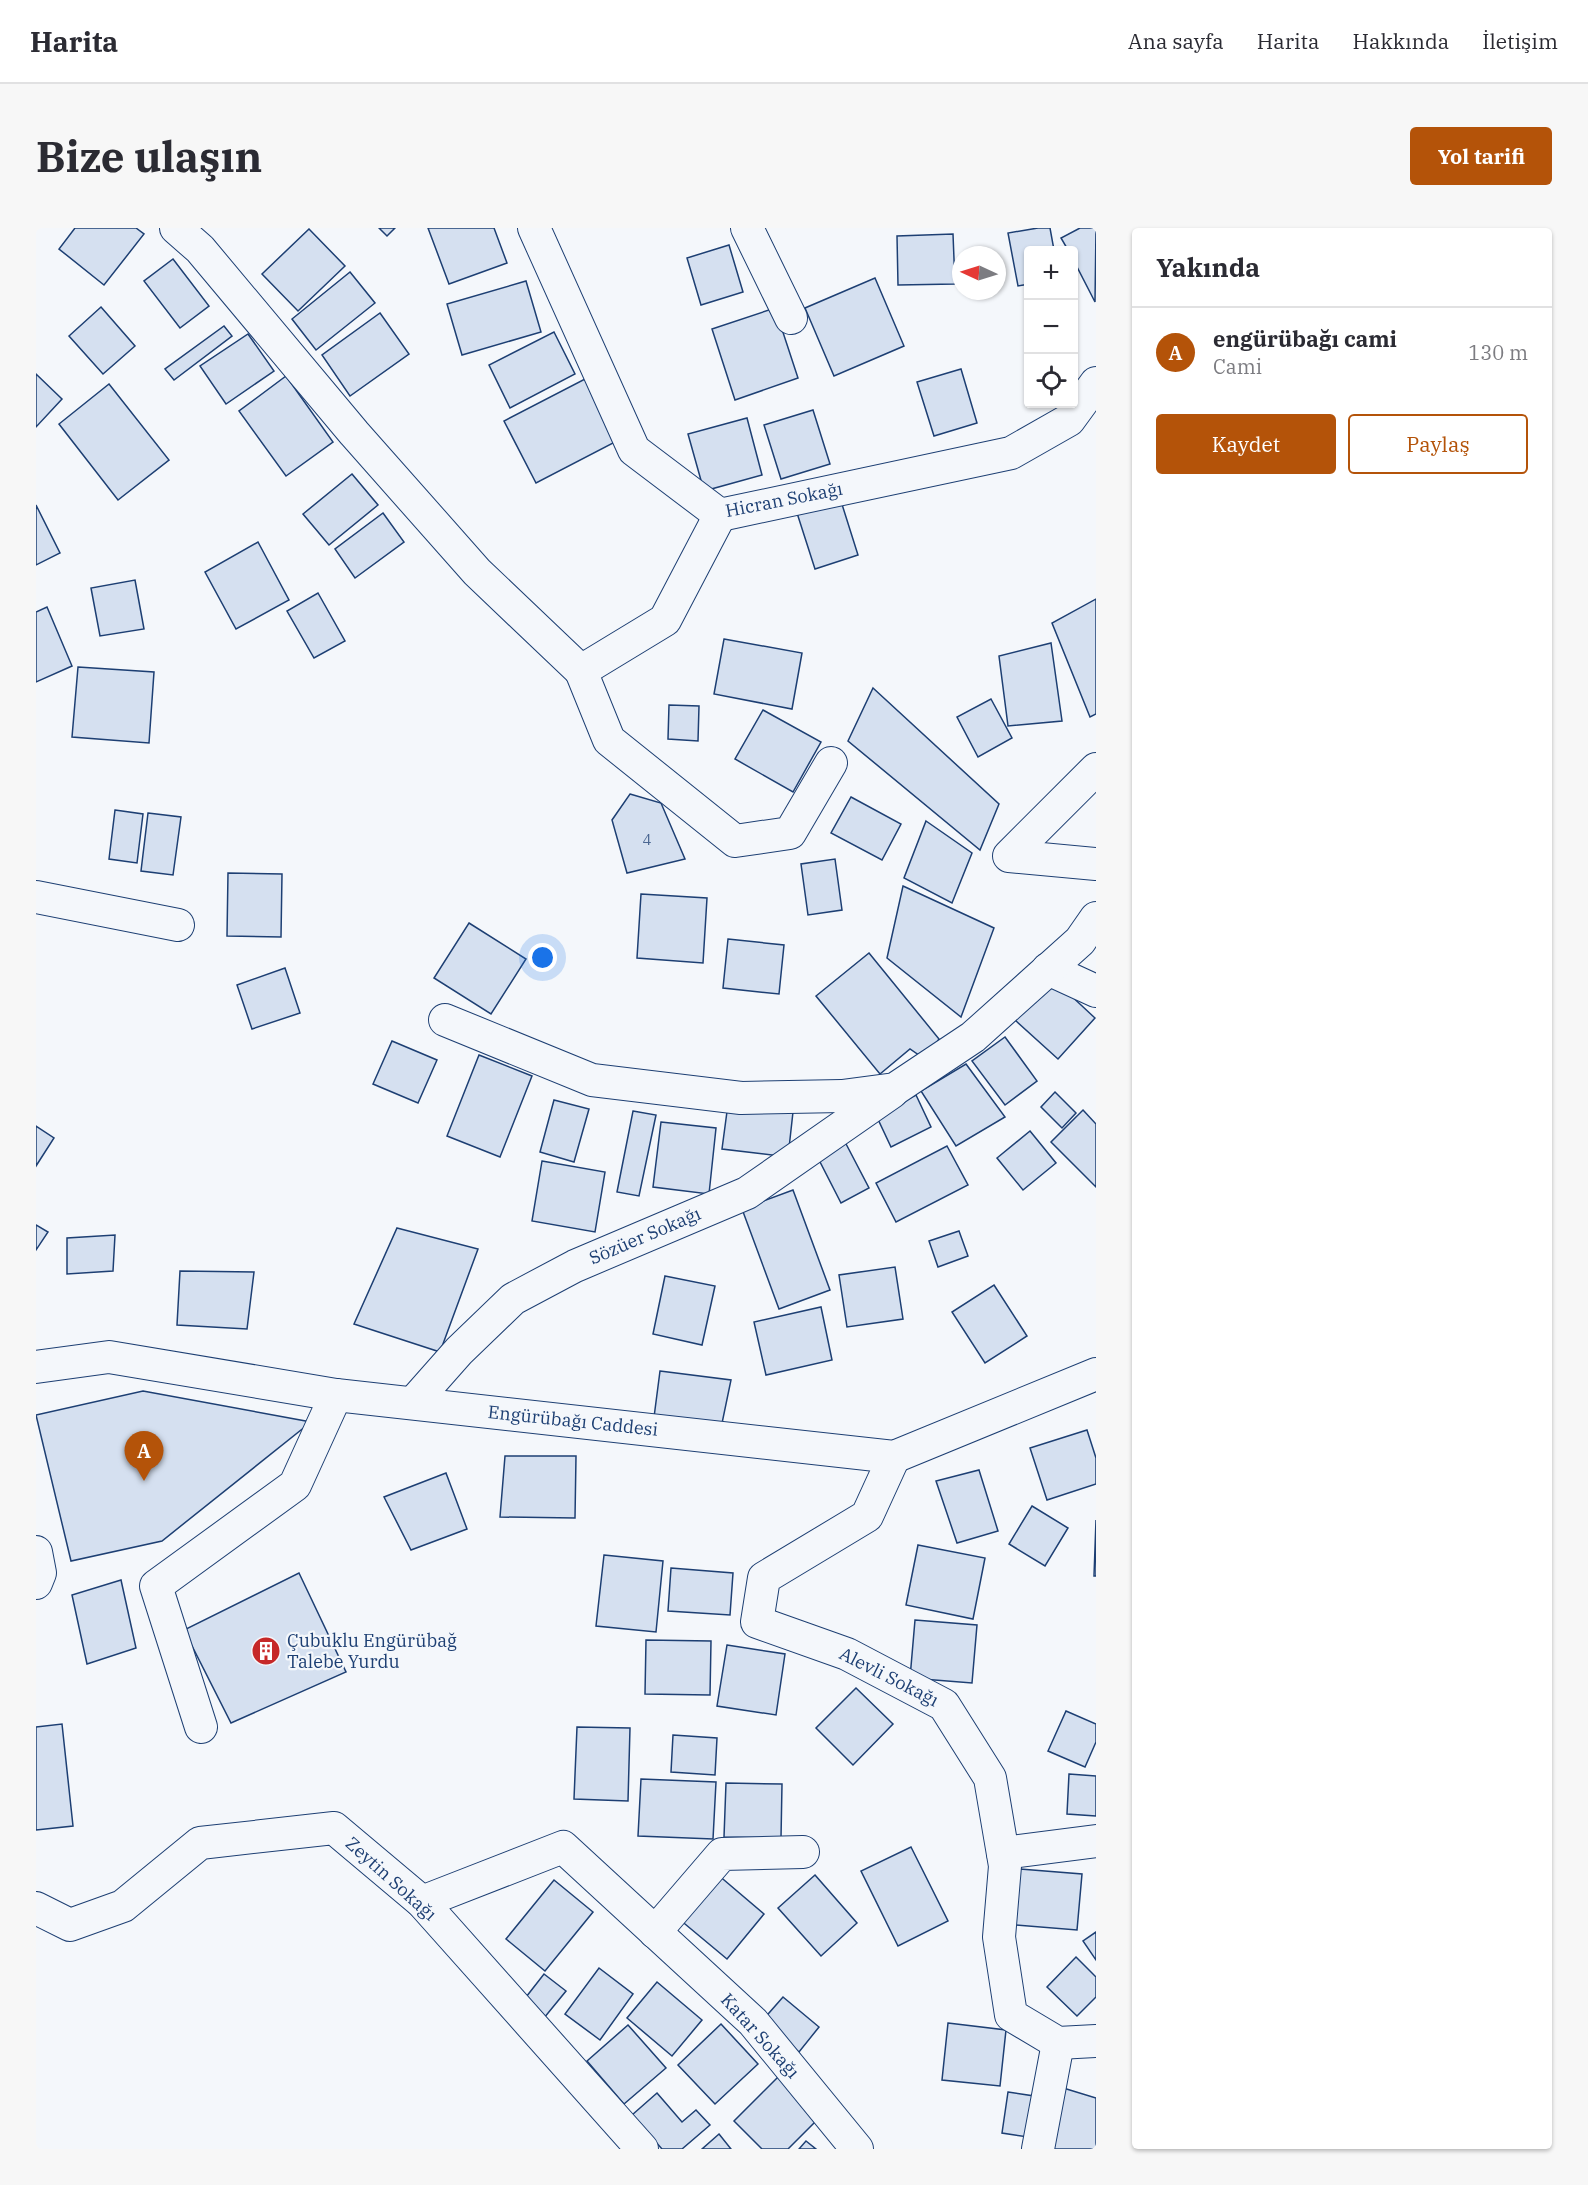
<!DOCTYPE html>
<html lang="tr">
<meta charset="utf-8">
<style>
:root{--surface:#fff;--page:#f7f7f7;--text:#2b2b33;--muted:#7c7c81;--line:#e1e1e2;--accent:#b45309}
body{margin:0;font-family:"IBM Plex Serif",serif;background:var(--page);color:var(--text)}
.controls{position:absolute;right:18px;top:18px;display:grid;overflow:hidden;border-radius:6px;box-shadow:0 2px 4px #0004}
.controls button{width:54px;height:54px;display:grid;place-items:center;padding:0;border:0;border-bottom:2px solid var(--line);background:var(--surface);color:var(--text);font:30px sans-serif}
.compass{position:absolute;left:916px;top:18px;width:54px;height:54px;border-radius:50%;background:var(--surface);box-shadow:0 2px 4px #0004;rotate:274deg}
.you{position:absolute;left:507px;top:730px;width:21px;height:21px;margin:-15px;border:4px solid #fff;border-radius:50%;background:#1a73e8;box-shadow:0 0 0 9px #1a73e833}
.badge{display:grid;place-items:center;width:39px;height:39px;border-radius:50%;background:var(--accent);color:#fff;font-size:20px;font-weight:700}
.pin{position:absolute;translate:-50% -50px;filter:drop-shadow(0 2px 3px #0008)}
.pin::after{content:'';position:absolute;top:32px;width:21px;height:18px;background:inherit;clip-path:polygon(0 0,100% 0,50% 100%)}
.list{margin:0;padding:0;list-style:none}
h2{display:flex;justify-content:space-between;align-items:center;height:78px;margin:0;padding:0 24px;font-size:26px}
h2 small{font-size:20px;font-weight:400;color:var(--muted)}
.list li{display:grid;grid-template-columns:39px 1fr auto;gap:18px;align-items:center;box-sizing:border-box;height:90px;padding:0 24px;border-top:2px solid var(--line)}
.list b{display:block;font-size:22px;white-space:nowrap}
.list p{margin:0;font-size:20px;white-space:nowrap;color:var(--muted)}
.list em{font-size:20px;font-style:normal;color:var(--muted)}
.actions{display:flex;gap:12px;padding:18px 24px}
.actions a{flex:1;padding:14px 0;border:2px solid var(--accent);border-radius:6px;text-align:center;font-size:21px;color:var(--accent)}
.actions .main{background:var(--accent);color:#fff}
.icon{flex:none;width:33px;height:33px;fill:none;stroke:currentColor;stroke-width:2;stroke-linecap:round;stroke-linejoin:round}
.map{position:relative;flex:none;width:1060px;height:1921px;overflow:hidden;border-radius:6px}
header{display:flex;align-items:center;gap:36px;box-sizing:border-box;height:84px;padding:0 30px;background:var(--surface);border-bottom:2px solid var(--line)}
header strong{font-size:28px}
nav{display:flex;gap:33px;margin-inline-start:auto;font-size:21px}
.intro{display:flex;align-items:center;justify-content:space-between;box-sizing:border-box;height:144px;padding:0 36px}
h1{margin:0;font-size:42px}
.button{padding:15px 27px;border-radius:6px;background:var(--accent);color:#fff;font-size:21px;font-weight:700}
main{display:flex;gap:36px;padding:0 36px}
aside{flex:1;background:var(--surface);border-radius:6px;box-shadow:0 2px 4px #0004}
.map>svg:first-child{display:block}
</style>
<header>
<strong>Harita</strong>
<nav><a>Ana sayfa</a><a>Harita</a><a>Hakkında</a><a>İletişim</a></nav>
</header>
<div class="intro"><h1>Bize ulaşın</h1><a class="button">Yol tarifi</a></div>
<main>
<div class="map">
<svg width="1060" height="1921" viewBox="0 0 1060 1921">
<rect width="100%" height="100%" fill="#f4f7fb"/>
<g fill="#d5e0f0" stroke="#1d3f73" stroke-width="1.5">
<polygon points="39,0 100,0 108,6 68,57 23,21"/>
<polygon points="343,0 359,0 351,8"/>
<polygon points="392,0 458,0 471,35 413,56"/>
<polygon points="1002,0 1014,0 1018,22 993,22 993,56 982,58 972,5"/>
<polygon points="1044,0 1060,0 1059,74 1038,33 1038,22 1032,22 1025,10"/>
<polygon points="273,1 309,38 262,83 226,46"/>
<polygon points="917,6 919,56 862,57 861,8"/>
<polygon points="693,17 707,64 665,77 651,30"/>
<polygon points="137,31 173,78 144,100 108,53"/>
<polygon points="314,44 339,75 280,122 256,91"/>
<polygon points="839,50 868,118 798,148 769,80"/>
<polygon points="490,53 505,104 426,127 411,76"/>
<polygon points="65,79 99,118 67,146 33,108"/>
<polygon points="739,80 762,150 699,172 676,101"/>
<polygon points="344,85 373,126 314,168 286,127"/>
<polygon points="188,98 196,108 138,152 129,141"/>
<polygon points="518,104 539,146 474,180 453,137"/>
<polygon points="212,106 238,143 190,176 164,138"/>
<polygon points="925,141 941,195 898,208 881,154"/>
<polygon points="0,146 26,171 0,199"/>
<polygon points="250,148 297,214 250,248 203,183"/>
<polygon points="549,151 581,213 500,255 468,193"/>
<polygon points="73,156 133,232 82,272 23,196"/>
<polygon points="777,182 794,236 745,251 728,197"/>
<polygon points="711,190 726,247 668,263 652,206"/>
<polygon points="316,246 342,277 293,317 267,286"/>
<polygon points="804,270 822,327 779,341 761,285"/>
<polygon points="0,277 24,325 0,337"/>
<polygon points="347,285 368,314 319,350 299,321"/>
<polygon points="222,314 253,372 200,401 169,344"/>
<polygon points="99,352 108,401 64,408 55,360"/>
<polygon points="282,365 309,413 278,430 251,383"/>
<polygon points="1060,371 1060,486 1054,489 1016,395"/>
<polygon points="11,379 36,438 0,454 0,384"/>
<polygon points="688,411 766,425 756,481 678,466"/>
<polygon points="1015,415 1026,493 972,498 963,428"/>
<polygon points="42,439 118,444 113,515 36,509"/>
<polygon points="837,460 963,576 944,622 812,513"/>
<polygon points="955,471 976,510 942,529 921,489"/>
<polygon points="633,477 663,478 662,513 632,511"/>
<polygon points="727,482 785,514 757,564 699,531"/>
<polygon points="594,566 625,575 649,631 591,645 576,592"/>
<polygon points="815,569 865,596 846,632 795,605"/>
<polygon points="79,582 107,586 101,635 73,631"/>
<polygon points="112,585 145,589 137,647 105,643"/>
<polygon points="890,593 936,625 916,675 868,650"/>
<polygon points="799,631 806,682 772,687 765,636"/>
<polygon points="192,645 246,646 245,709 191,708"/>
<polygon points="867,658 958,700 925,789 851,730"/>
<polygon points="605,666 671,670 667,735 601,730"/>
<polygon points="433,695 490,731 455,786 398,750"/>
<polygon points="692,711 748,717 743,766 687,760"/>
<polygon points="833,725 903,811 890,832 874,821 844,846 780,768"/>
<polygon points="249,740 264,785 216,801 201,757"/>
<polygon points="1016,750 1059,790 1022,831 979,792"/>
<polygon points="969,809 1001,853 969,877 936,833"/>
<polygon points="356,813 401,832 382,875 337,856"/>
<polygon points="443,827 496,848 464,929 411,908"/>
<polygon points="930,836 969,889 920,918 885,863"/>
<polygon points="1019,864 1040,885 1026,900 1005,879"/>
<polygon points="880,867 895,899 855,919 840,887"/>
<polygon points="518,872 553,881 538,934 504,924"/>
<polygon points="692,876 757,884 752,929 686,921"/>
<polygon points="1047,882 1060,896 1060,959 1015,914"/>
<polygon points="597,883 620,887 603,968 581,964"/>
<polygon points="625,894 680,900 673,966 617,959"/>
<polygon points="0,898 18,910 0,938"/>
<polygon points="994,903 1020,935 987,962 961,930"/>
<polygon points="808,912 833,960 805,975 780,926"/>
<polygon points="911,918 932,957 860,994 840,955"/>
<polygon points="506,933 569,944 559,1004 496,993"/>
<polygon points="757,962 794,1062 743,1081 706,981"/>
<polygon points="0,997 12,1004 0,1022"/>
<polygon points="361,1000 442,1021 404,1124 318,1096"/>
<polygon points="923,1003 932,1028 902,1039 893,1013"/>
<polygon points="79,1007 77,1043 31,1046 31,1010"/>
<polygon points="859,1039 867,1091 811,1099 803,1047"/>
<polygon points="144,1043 218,1044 211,1101 141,1097"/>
<polygon points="629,1048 679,1058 666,1117 617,1106"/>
<polygon points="958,1057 991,1108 949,1135 916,1084"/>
<polygon points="785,1079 796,1132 730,1147 718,1094"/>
<polygon points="624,1143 695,1152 684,1205 617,1197"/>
<polygon points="107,1163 275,1194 126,1313 35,1333 0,1187"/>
<polygon points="1051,1202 1060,1230 1060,1256 1011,1272 994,1220"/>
<polygon points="469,1228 540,1228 539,1290 464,1289"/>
<polygon points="943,1242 962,1303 921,1315 900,1253"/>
<polygon points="410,1245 431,1301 375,1322 348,1269"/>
<polygon points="996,1278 1032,1300 1009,1338 973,1316"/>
<polygon points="1060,1292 1060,1348 1058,1348"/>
<polygon points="882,1317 949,1330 937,1391 870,1377"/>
<polygon points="568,1327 627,1333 620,1404 560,1398"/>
<polygon points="635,1340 697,1345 694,1387 632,1383"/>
<polygon points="263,1345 310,1444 195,1495 148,1402"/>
<polygon points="85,1352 100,1420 51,1436 36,1367"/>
<polygon points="879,1392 941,1397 936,1455 874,1450"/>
<polygon points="610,1412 675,1413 674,1467 609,1466"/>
<polygon points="691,1417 749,1426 740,1487 681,1478"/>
<polygon points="820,1460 857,1496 817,1537 780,1500"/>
<polygon points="1030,1483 1060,1496 1060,1514 1049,1539 1012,1523"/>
<polygon points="26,1496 37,1598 0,1602 0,1499"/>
<polygon points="541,1499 594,1500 592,1573 538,1571"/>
<polygon points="637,1507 681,1510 679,1547 635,1544"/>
<polygon points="1033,1546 1060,1548 1060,1588 1031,1586"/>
<polygon points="605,1551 680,1554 677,1611 602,1608"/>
<polygon points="690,1555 746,1556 745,1610 688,1609"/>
<polygon points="875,1619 912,1693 862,1718 825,1643"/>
<polygon points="984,1641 1046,1646 1041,1702 979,1697"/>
<polygon points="681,1646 728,1686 691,1731 643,1691"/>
<polygon points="779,1647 821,1695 785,1728 742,1680"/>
<polygon points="518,1652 557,1684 509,1743 470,1711"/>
<polygon points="1060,1704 1060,1732 1047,1713"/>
<polygon points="1040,1729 1060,1749 1060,1769 1041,1788 1011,1759"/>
<polygon points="563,1740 597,1766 564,1812 529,1786"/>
<polygon points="508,1746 530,1763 508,1790 487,1773"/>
<polygon points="621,1754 666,1792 636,1828 591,1790"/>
<polygon points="747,1769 783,1799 763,1824 726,1793"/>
<polygon points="912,1795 970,1802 964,1858 906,1852"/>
<polygon points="685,1796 722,1836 679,1876 642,1837"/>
<polygon points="592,1797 630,1840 588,1876 551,1833"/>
<polygon points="745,1846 786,1887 752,1921 726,1921 698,1893"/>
<polygon points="1024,1859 1060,1870 1060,1921 1006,1921"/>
<polygon points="972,1864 998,1868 992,1909 966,1905"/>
<polygon points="621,1865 646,1894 660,1882 674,1897 646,1921 626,1921 596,1887"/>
<polygon points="683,1906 695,1921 666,1921"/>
<polygon points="770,1913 780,1921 763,1921"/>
</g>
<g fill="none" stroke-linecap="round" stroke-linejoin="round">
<g stroke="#1d3f73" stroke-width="34">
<g id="street">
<polyline points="140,0 164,21 318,205 441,344 545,443 629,392 684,287"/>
<polyline points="498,0 598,222 684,287 975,225 1033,192 1060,155"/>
<polyline points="711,0 755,90"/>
<polyline points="545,443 573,512 699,613 754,605 795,535"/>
<polyline points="1060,541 973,628 1060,636"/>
<polyline points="0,669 142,697"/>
<polyline points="1012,741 1060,763"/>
<polyline points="409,792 556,852 705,870 806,868 859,861 937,809 1044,713 1060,690"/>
<polyline points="0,1139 73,1129 300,1167 858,1229 1060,1146"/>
<polyline points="377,1175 423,1123 477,1071 539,1038 711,965 856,864"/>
<polyline points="858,1229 831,1288 728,1350 721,1394 811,1426 908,1477 954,1550 969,1638 963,1709 975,1787 1022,1815 1060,1813"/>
<polyline points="0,1324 4,1345 0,1355"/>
<polyline points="165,1499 120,1358 259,1257 300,1167"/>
<polyline points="967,1625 1060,1613"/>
<polyline points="386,1674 527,1619 717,1794 821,1921"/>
<polyline points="0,1680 34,1697 87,1678 164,1615 298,1600 386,1674 606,1921"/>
<polyline points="619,1704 686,1626 767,1624"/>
<polyline points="1002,1921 1022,1815"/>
</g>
</g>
<use href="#street" stroke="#f4f7fb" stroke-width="32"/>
</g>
<defs>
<g id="building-disc" transform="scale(1.5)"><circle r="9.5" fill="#c62828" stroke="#f4f7fb"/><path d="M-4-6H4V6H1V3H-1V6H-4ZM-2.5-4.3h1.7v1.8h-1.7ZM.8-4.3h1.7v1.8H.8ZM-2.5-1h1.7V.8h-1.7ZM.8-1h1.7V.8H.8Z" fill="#fff"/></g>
</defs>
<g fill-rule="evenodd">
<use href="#building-disc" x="230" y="1423"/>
</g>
<g text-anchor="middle" stroke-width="4.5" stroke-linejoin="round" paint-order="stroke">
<g font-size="15" fill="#4b6792">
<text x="611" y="617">4</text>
</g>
<g font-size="18" fill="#1d3f73" stroke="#f4f7fb">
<text transform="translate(748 272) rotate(-11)" y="6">Hicran Sokağı</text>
<text transform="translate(609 1008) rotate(-23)" y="6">Sözüer Sokağı</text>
<text transform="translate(537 1193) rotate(6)" y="6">Engürübağı Caddesi</text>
<text transform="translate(853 1449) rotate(27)" y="6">Alevli Sokağı</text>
<text transform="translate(355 1651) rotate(42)" y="6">Zeytin Sokağı</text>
<text transform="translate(724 1808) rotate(48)" y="6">Katar Sokağı</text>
</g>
<g font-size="18" fill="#1d3f73" stroke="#f4f7fb" text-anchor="start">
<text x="251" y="1419">Çubuklu Engürübağ<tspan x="251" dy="21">Talebe Yurdu</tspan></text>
</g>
</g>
</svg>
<div class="controls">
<button>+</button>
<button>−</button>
<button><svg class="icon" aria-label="locate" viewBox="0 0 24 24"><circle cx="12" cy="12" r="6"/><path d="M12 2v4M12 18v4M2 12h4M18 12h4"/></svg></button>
</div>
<svg class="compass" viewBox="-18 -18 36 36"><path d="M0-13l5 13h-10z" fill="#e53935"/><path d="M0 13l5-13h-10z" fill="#7c7c81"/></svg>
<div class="you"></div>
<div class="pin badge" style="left:108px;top:1253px">A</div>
</div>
<aside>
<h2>Yakında<small></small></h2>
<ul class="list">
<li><span class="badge">A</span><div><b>engürübağı cami</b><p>Cami</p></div><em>130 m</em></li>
</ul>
<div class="actions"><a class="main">Kaydet</a><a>Paylaş</a></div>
</aside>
</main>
